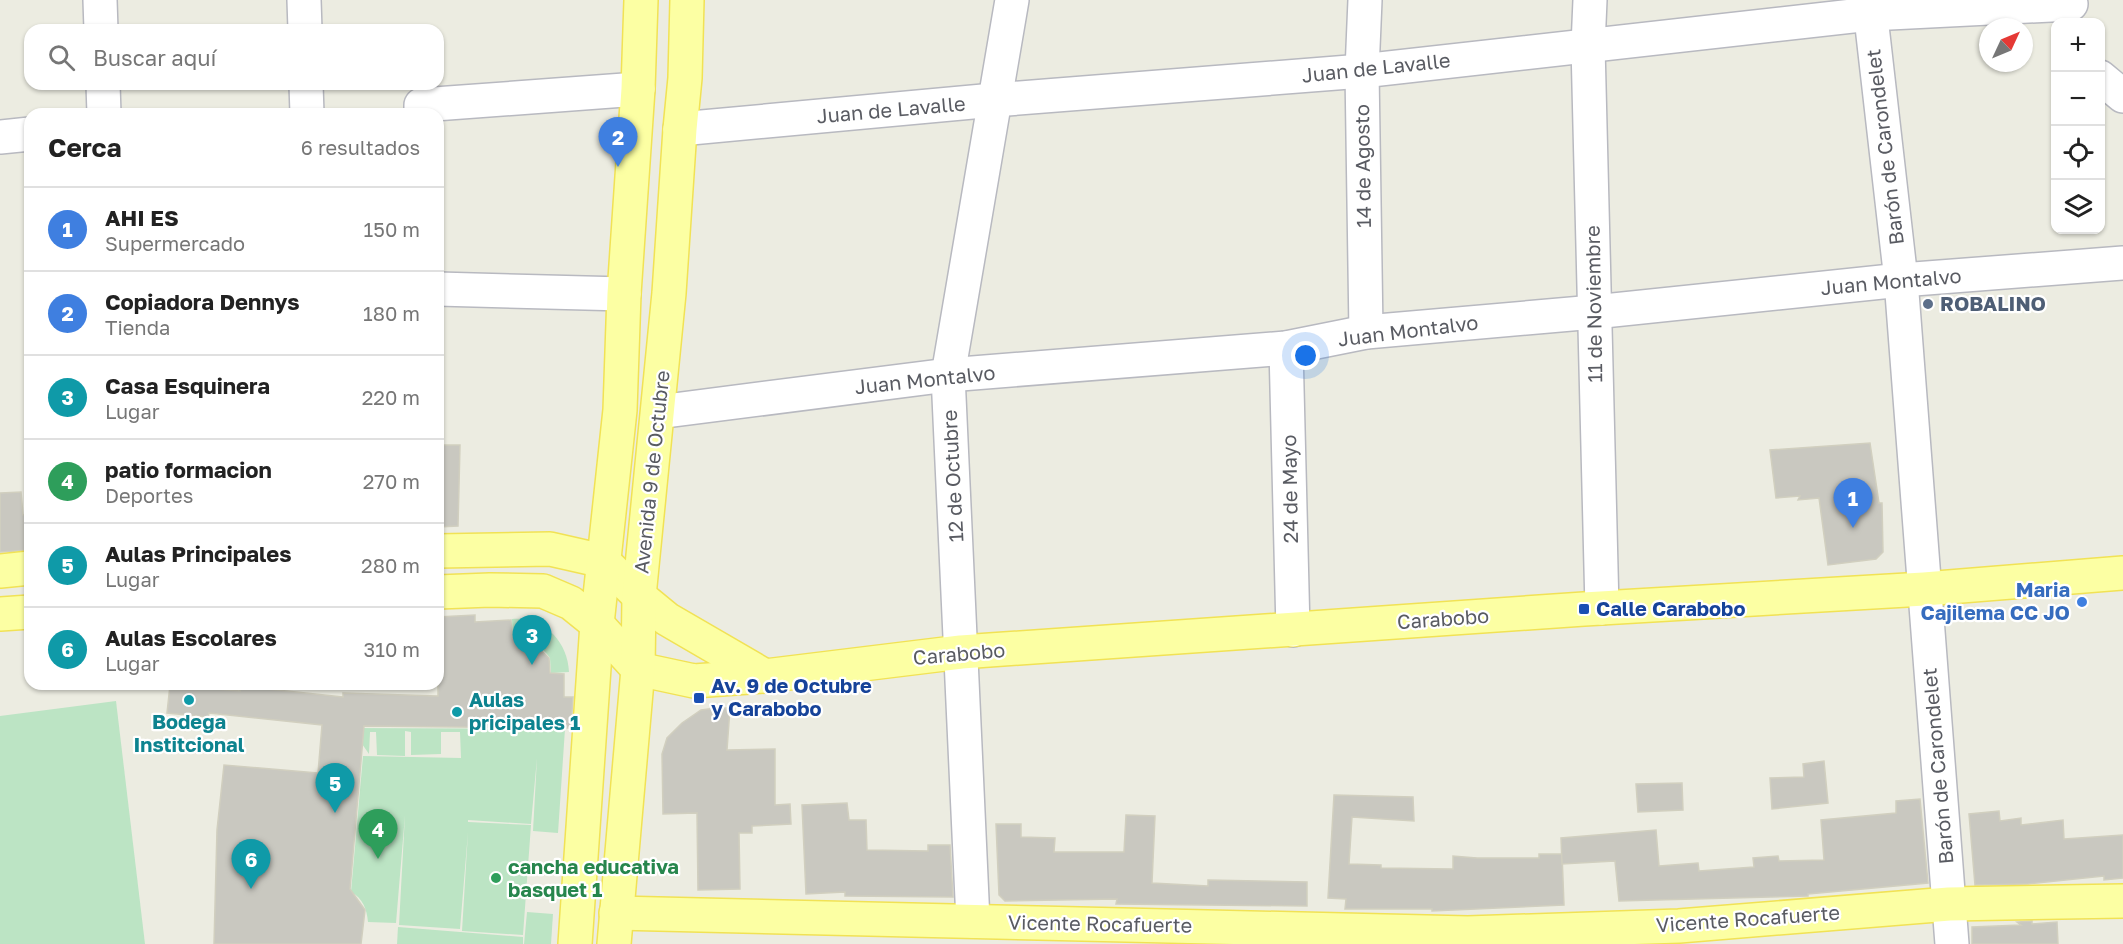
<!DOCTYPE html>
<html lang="es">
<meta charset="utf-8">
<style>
:root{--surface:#fff;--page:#f2f2f2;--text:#222;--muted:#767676;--line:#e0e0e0;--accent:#db2777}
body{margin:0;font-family:"Golos Text",sans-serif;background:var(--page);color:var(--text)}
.controls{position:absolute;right:18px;top:18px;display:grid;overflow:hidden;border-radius:12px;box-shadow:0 2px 4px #0004}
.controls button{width:54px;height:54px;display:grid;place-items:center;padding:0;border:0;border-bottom:2px solid var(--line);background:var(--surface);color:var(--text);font:30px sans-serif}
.compass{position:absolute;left:1979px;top:18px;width:54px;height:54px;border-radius:50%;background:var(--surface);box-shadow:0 2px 4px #0004;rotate:46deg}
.you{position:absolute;left:1306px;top:356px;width:21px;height:21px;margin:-15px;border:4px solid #fff;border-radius:50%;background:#1a73e8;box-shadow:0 0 0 9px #1a73e833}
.badge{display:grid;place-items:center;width:39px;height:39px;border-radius:50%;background:var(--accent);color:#fff;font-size:20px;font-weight:700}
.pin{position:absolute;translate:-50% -50px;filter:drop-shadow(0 2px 3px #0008)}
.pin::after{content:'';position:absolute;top:32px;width:21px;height:18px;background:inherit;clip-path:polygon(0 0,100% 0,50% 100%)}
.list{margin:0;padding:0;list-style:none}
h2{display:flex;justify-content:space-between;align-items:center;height:78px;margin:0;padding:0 24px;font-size:26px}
h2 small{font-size:20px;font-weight:400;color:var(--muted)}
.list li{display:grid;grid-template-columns:39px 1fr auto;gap:18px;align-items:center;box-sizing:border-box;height:84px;padding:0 24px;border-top:2px solid var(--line)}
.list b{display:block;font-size:22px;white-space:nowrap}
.list p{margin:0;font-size:20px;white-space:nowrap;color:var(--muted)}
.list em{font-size:20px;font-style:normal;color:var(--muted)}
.icon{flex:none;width:33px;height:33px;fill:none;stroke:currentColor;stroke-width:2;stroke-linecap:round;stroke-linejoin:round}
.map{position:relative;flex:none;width:2123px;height:944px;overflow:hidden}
.search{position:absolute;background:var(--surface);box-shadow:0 2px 4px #0004;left:24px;top:24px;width:420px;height:66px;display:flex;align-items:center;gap:15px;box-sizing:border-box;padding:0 21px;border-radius:18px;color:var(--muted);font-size:22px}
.panel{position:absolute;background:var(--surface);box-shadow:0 2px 4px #0004;left:24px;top:108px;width:420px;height:582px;border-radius:18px}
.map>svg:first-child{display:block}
</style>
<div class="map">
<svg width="2123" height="944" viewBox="0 0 2123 944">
<rect width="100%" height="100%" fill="#ecece1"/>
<g fill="#bce4c4">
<path d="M512,619C544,616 568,642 569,672L551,673L550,658C539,643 531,641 513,643Z"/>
<polygon points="116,701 145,944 0,944 0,716"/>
<path d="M351,728L565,729L558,833L533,831L537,758L531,824L468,820V822L531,825L523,935L462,931L468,832L460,929L399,925L405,815L396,923L368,922C367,910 363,898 351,892L363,756L461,758L460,732H441V754L411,755V732L405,731V756L377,755L376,732H370L369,754Z"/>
<polygon points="527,912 553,914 551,944 524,944"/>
<polygon points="398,927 523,937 523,944 397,944"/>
</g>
<g fill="#c9c8c0" stroke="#d1cfbf" stroke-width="1.5">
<polygon points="1870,443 1879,503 1882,503 1883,552 1876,559 1828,565 1819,498 1798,500 1800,496 1776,498 1770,450"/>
<polygon points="438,445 460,445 458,526 438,527"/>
<polygon points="21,492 23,515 30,514 30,550 0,552 0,493"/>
<polygon points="475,615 475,622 511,620 512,638 534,644 549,658 550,673 564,674 564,697 573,697 571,728 364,726 350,889 365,910 361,944 214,944 217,830 224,765 318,773 322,725 209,713 208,717 167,713 170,685 240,691 240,686 343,697 343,693 438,696 438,617"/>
<polygon points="716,708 730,708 727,750 775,749 775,805 790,804 791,824 752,826 752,833 739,833 740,889 698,890 697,813 663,814 662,754 667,738 682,723 701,710"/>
<polygon points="1824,761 1828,803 1772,809 1770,778 1804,777 1803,764"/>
<polygon points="1682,783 1683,810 1638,812 1636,784"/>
<polygon points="1334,795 1413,797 1414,821 1352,817 1349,864 1381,865 1381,868 1453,869 1453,856 1477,858 1539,858 1539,854 1562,854 1564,905 1432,911 1432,909 1345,909 1346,899 1328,898"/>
<polygon points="1920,799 1928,883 1808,894 1808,896 1619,901 1615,861 1562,864 1561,838 1656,830 1659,866 1698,863 1699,871 1754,867 1753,858 1778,856 1779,861 1824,860 1821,820 1896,813 1896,801"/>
<polygon points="847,803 849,820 866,820 867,850 928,851 928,845 950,845 953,897 845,896 845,892 806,894 802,805"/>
<polygon points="1999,811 2000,821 2021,818 2021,825 2063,820 2064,839 2123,835 2123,878 2104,880 2104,876 2028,884 1975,885 1969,814"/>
<polygon points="1126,815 1155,816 1152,883 1208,886 1208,880 1307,882 1307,906 1116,904 1117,899 1005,901 999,895 996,824 1021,824 1021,837 1055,838 1054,852 1124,852"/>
<polygon points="2032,921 2032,924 2057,922 2058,944 1972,944 1972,927 2021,925 2017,922"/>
</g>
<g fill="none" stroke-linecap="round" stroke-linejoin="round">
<g stroke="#b8b9c0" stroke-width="36">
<g id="minor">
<polyline points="100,0 101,30"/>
<polyline points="304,0 305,30"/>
<polyline points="1365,0 1362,71 1366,332"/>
<polyline points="1590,0 1588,46 1602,608"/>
<polyline points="1869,0 1901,280 1952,944"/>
<polyline points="2100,77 2123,96"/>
<polyline points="103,84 104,114"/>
<polyline points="306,84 307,114"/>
<polyline points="421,114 421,105 638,89"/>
<polyline points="680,129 994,100 1362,71 1870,14 2071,4"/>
<polyline points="0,137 30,134"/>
<polyline points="438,289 624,294"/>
<polyline points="1286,348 1293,630"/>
<polyline points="658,412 948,375 1286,348 1366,332 1594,312 1901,280 2123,263"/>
<polyline points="973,921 948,375 1012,0"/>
</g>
</g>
<g stroke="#f1e255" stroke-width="36">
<g id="major">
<polyline points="438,551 550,549 603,561 639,596 667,619 765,676"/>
<polyline points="0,571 30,568"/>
<polyline points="438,592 490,590 543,591 571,603 597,624 638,669 694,681 765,676 961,652 1584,609 1924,589 2123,573"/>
<polyline points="0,614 30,612"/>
<polyline points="616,913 1468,933 1679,926 1949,904 2123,901"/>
<polyline points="575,944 597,624 620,410 624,294 638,89 641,0"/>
<polyline points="614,944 638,669 639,596 669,293 680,129 685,78 687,0"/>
</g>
</g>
<use href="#minor" stroke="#fff" stroke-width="33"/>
<use href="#major" stroke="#fcffa3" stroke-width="33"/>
</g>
<circle fill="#5c6f8a" stroke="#fff" stroke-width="2" cx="1928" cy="304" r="6"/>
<circle fill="#3f7fe0" stroke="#fff" stroke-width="2" cx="2082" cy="602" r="6"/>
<g fill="#1a4fb4" stroke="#fff" stroke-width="2">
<rect x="1578" y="603" width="12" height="12" rx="3"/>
<rect x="693" y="692" width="12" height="12" rx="3"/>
</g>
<g fill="#0f9aa8" stroke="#fff" stroke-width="2">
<circle cx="189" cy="700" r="6"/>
<circle cx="457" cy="712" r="6"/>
</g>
<circle fill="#2e9e5b" stroke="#fff" stroke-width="2" cx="496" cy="878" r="6"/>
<g text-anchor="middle" stroke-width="4.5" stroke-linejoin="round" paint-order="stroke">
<g font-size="20" fill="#595b62" stroke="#fff">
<text transform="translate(1376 68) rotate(-6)" y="7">Juan de Lavalle</text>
<text transform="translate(891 110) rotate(-5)" y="7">Juan de Lavalle</text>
<text transform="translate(1885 147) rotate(-97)" y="7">Barón de Carondelet</text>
<text transform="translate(1363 166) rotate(-91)" y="7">14 de Agosto</text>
<text transform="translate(1891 282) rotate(-5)" y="7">Juan Montalvo</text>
<text transform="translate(1594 304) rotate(-91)" y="7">11 de Noviembre</text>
<text transform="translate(1408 331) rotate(-7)" y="7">Juan Montalvo</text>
<text transform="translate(925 380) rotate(-6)" y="7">Juan Montalvo</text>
<text transform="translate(652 472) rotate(-84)" y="7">Avenida 9 de Octubre</text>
<text transform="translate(953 476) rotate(-93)" y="7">12 de Octubre</text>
<text transform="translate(1290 489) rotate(-91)" y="7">24 de Mayo</text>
<text transform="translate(1443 619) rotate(-4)" y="7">Carabobo</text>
<text transform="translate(959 654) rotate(-5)" y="7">Carabobo</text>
<text transform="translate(1938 766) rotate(-95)" y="7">Barón de Carondelet</text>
<text transform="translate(1748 919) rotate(-4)" y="7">Vicente Rocafuerte</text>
<text transform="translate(1100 924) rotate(1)" y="7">Vicente Rocafuerte</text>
</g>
<g font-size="20" font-weight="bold" fill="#4e5e75" stroke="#fff" text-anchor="start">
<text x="1940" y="311">ROBALINO</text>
</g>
<g font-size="20" font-weight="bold" fill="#366cbe" stroke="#fff" text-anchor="end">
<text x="2070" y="597">Maria<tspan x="2070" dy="23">Cajilema CC JO</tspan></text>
</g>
<g font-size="20" font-weight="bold" fill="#164399" stroke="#fff" text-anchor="start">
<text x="1596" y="616">Calle Carabobo</text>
<text x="711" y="693">Av. 9 de Octubre<tspan x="711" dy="23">y Carabobo</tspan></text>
</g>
<g font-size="20" font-weight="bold" fill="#0d838f" stroke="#fff" text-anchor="start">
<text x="469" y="707">Aulas<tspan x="469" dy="23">pricipales 1</tspan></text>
<text x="189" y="729" text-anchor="middle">Bodega<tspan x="189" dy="23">Institcional</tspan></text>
</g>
<g font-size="20" font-weight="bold" fill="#27864d" stroke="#fff" text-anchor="start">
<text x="508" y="874">cancha educativa<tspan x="508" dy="23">basquet 1</tspan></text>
</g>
</g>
</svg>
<div class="controls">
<button>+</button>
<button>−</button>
<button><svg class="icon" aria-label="locate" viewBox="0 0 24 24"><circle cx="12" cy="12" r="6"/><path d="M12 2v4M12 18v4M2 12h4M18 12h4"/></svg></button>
<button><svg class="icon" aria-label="layers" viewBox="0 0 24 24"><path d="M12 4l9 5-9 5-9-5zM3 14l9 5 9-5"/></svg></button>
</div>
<svg class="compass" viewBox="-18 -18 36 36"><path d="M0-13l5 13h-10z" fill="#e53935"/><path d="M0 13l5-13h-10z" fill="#767676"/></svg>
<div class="you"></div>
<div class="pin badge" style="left:1853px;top:528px;background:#3f7fe0">1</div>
<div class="pin badge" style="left:618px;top:167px;background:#3f7fe0">2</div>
<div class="pin badge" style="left:532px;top:665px;background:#0f9aa8">3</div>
<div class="pin badge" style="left:378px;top:859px;background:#2e9e5b">4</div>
<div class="pin badge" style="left:335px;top:813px;background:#0f9aa8">5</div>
<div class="pin badge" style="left:251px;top:889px;background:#0f9aa8">6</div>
<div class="search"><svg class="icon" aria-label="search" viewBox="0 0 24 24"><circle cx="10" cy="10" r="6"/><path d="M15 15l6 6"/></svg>Buscar aquí</div>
<section class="panel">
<h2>Cerca<small>6 resultados</small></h2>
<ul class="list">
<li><span class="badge" style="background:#3f7fe0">1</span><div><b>AHI ES</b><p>Supermercado</p></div><em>150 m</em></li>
<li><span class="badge" style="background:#3f7fe0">2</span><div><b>Copiadora Dennys</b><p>Tienda</p></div><em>180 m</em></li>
<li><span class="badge" style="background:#0f9aa8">3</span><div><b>Casa Esquinera</b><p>Lugar</p></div><em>220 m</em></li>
<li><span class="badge" style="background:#2e9e5b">4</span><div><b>patio formacion</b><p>Deportes</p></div><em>270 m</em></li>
<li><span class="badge" style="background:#0f9aa8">5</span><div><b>Aulas Principales</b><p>Lugar</p></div><em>280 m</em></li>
<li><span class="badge" style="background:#0f9aa8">6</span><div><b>Aulas Escolares</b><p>Lugar</p></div><em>310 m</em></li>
</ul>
</section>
</div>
